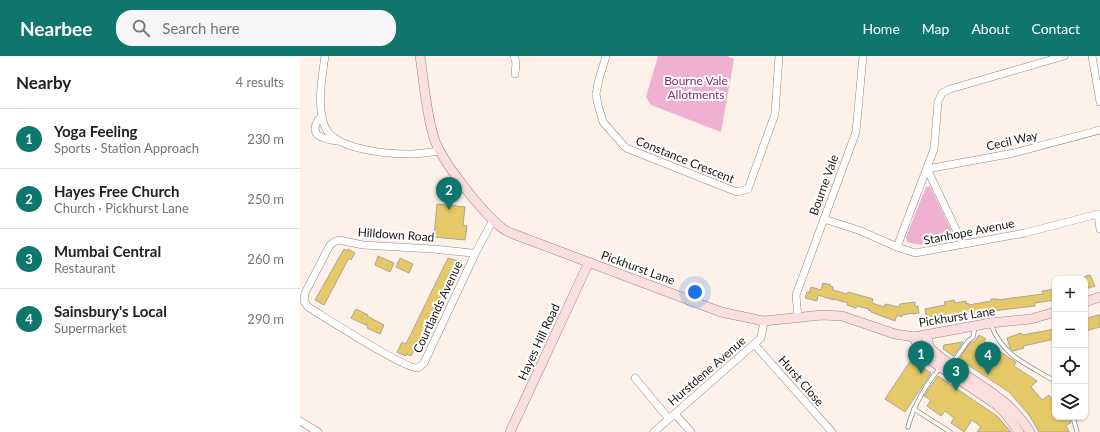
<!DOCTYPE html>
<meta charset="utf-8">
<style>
:root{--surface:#fff;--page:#f6f6f6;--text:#202124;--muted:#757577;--line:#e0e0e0;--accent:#0f766e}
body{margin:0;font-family:Lato,sans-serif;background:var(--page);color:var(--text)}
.controls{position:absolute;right:12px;bottom:12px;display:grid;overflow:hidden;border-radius:8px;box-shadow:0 1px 3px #0004}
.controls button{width:36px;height:36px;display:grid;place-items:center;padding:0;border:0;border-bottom:1px solid var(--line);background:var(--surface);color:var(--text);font:20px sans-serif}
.you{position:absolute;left:395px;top:236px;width:14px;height:14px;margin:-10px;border:3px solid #fff;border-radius:50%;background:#1a73e8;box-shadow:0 0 0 6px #1a73e833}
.badge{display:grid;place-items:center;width:26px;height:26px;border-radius:50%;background:var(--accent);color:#fff;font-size:13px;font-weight:700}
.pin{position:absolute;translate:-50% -33px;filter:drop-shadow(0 1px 2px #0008)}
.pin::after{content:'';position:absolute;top:21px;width:14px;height:12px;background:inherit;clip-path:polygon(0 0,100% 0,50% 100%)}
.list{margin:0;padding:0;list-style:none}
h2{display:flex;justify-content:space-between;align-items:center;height:52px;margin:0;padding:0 16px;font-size:17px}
h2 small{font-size:13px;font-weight:400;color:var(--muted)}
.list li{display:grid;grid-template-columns:26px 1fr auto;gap:12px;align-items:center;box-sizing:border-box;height:60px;padding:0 16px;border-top:1px solid var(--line)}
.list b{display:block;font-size:15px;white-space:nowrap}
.list p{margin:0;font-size:13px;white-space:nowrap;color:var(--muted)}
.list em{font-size:13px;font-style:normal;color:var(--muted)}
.icon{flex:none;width:22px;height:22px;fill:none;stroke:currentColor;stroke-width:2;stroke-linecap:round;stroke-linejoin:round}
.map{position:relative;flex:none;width:800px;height:376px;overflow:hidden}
header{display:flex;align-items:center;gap:24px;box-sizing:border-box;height:56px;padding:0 20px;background:var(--accent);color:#fff}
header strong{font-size:19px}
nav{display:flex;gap:22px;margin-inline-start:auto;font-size:14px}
.search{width:280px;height:36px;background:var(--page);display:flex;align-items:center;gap:10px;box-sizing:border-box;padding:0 14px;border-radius:16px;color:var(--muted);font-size:15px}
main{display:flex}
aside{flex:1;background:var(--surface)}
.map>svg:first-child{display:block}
</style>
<header>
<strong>Nearbee</strong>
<div class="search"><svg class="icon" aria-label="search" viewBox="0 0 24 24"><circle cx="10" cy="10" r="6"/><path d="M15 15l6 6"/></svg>Search here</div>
<nav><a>Home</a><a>Map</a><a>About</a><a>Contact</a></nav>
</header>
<main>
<aside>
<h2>Nearby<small>4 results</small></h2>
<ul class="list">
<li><span class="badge">1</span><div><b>Yoga Feeling</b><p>Sports · Station Approach</p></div><em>230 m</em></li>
<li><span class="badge">2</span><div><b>Hayes Free Church</b><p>Church · Pickhurst Lane</p></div><em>250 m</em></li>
<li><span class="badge">3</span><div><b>Mumbai Central</b><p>Restaurant</p></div><em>260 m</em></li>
<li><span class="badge">4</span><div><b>Sainsbury's Local</b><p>Supermarket</p></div><em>290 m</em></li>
</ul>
</aside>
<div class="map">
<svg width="800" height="376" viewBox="0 0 800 376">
<rect width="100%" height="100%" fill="#fdf1e9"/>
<g fill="#f0b1d0">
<polygon points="358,0 427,0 434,3 421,76 351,49 346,41"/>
<path d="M630,130L653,178L650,185C636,189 621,190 607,186L606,181L626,131Z"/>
</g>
<g fill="#e5c867" stroke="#aaa69a">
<polygon points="137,148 165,151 163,169 167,170 165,184 134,181"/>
<polygon points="44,193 47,195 48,193 55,197 51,204 49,202 24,249 15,244"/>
<polygon points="78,200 94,207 90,216 75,209"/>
<polygon points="100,202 113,208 109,217 96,211"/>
<polygon points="148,202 158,205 117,289 111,300 107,298 106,300 97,296 102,286 106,288"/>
<polygon points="790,219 795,230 785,233 785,220"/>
<polygon points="523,227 531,229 530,230 533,231 533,234 547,238 548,236 566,241 573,243 572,247 584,251 585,248 599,251 600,248 615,246 615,251 618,250 619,257 613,258 613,257 602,259 602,261 597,259 595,265 571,256 571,255 568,254 569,253 557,250 556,252 547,249 548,247 534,243 534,244 518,239 517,245 505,242 507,236 509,237 511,231 521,234"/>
<polygon points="755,233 755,244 735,247 735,250 684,256 684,257 668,258 631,266 630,265 627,265 625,253 645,249 644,246 654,244 655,247 666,245 666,248 668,247 669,249 691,245 691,243 697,243 697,244 743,238 742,235"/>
<polygon points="56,253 68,259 67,260 84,269 80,278 67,272 68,270 51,262"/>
<polygon points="798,259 800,259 800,271 785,275 785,263"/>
<polygon points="755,273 755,283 723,290 724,292 713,295 710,292 707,282 721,277 722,279"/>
<polygon points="679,279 686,283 684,285 716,306 714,310 737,325 731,331 742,344 749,339 755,347 755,361 768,361 771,367 766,369 769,376 739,376 729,359 709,336 659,303 670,287 675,285"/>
<polygon points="663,286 653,300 643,293 644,289"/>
<polygon points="611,304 631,317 605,356 585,343"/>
<polygon points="638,320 691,356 698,361 711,376 677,376 681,371 672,364 664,376 651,367 654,362 645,355 641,360 627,350 631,344 624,340"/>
</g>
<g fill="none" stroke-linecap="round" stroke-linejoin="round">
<g stroke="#938881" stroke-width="5">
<g id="lane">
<path d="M691,268C701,299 729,310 755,325"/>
<polyline points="651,309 668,285 673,281 674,276 674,271"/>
<polyline points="614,353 650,376"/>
<polyline points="773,361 777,376"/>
<path d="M608,371C613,351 627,326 641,311"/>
</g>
</g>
<g stroke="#938881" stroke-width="8">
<g id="street">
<path d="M25,0C22,20 16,55 26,73C38,94 88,98 109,98C120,98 130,96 140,95"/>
<polyline points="214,0 216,7 215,18"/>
<polyline points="306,0 299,23 296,38 298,49 303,66 326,92 437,136 448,133 475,58 479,0"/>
<polyline points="792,0 800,46"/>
<path d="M22,59C6,78 20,83 37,85"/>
<polyline points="800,158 798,158 800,173"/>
<polyline points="524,163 561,175 597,191 615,197 725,177 798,158"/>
<polyline points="663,188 627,113 714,97 800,74"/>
<polyline points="597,191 634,93 638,46 642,37 650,33 764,0"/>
<path d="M175,198L172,197L133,193L63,189L39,184L34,186L30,189L5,237L4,245L8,251C23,260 106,314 118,312L124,307L175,198L193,164"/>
<polyline points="498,262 496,239 556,76 563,0"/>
<polyline points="454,288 532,376"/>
<polyline points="335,322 369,363"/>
<polyline points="375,358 391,376"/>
<polyline points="0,365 18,376"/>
<polyline points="354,376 461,282 464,265"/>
</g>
</g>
<g stroke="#938881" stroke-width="10">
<g id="secondary">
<path d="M120,0C124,27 126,56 134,82C141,105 183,157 202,172C206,175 211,177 216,179L421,256L464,265L522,259L542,260L595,278L614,281L690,267L731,263L755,256"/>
<polyline points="785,246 800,241"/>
<path d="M626,279L629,290L632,294C665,324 706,336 730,376"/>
<polyline points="614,281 620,295 627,302 697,349 706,358 719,376"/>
<polyline points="210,376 289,206"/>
</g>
</g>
<use href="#lane" stroke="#fff" stroke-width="3.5"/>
<use href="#street" stroke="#fff" stroke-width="7"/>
<use href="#secondary" stroke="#fbdfde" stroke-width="9"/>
</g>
<g text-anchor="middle" stroke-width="4" stroke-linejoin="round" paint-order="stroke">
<g font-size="12" fill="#902965" stroke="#fff">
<text x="396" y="29">Bourne Vale<tspan x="396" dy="14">Allotments</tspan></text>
</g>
<g font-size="12" fill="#1a1613" stroke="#fff">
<text transform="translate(712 85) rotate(-13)" y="4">Cecil Way</text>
<text transform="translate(385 104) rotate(22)" y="4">Constance Crescent</text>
<text transform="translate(524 129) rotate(-70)" y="4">Bourne Vale</text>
<text transform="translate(669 176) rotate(-11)" y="4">Stanhope Avenue</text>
<text transform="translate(96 179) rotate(4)" y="4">Hilldown Road</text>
<text transform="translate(338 212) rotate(20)" y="4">Pickhurst Lane</text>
<text transform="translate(138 251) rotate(-65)" y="4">Courtlands Avenue</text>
<text transform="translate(657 261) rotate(-9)" y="4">Pickhurst Lane</text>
<text transform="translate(239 286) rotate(-65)" y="4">Hayes Hill Road</text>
<text transform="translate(407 315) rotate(-41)" y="4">Hurstdene Avenue</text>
<text transform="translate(501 325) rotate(49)" y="4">Hurst Close</text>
</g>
</g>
</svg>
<div class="controls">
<button>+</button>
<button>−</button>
<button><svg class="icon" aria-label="locate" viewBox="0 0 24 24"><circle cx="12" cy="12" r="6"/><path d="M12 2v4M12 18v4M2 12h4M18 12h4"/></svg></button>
<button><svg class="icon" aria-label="layers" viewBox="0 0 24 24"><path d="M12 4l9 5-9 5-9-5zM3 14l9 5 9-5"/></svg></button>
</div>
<div class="you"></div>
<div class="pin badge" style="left:621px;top:318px">1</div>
<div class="pin badge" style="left:149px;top:154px">2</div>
<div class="pin badge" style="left:656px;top:335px">3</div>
<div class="pin badge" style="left:688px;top:319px">4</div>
</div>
</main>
